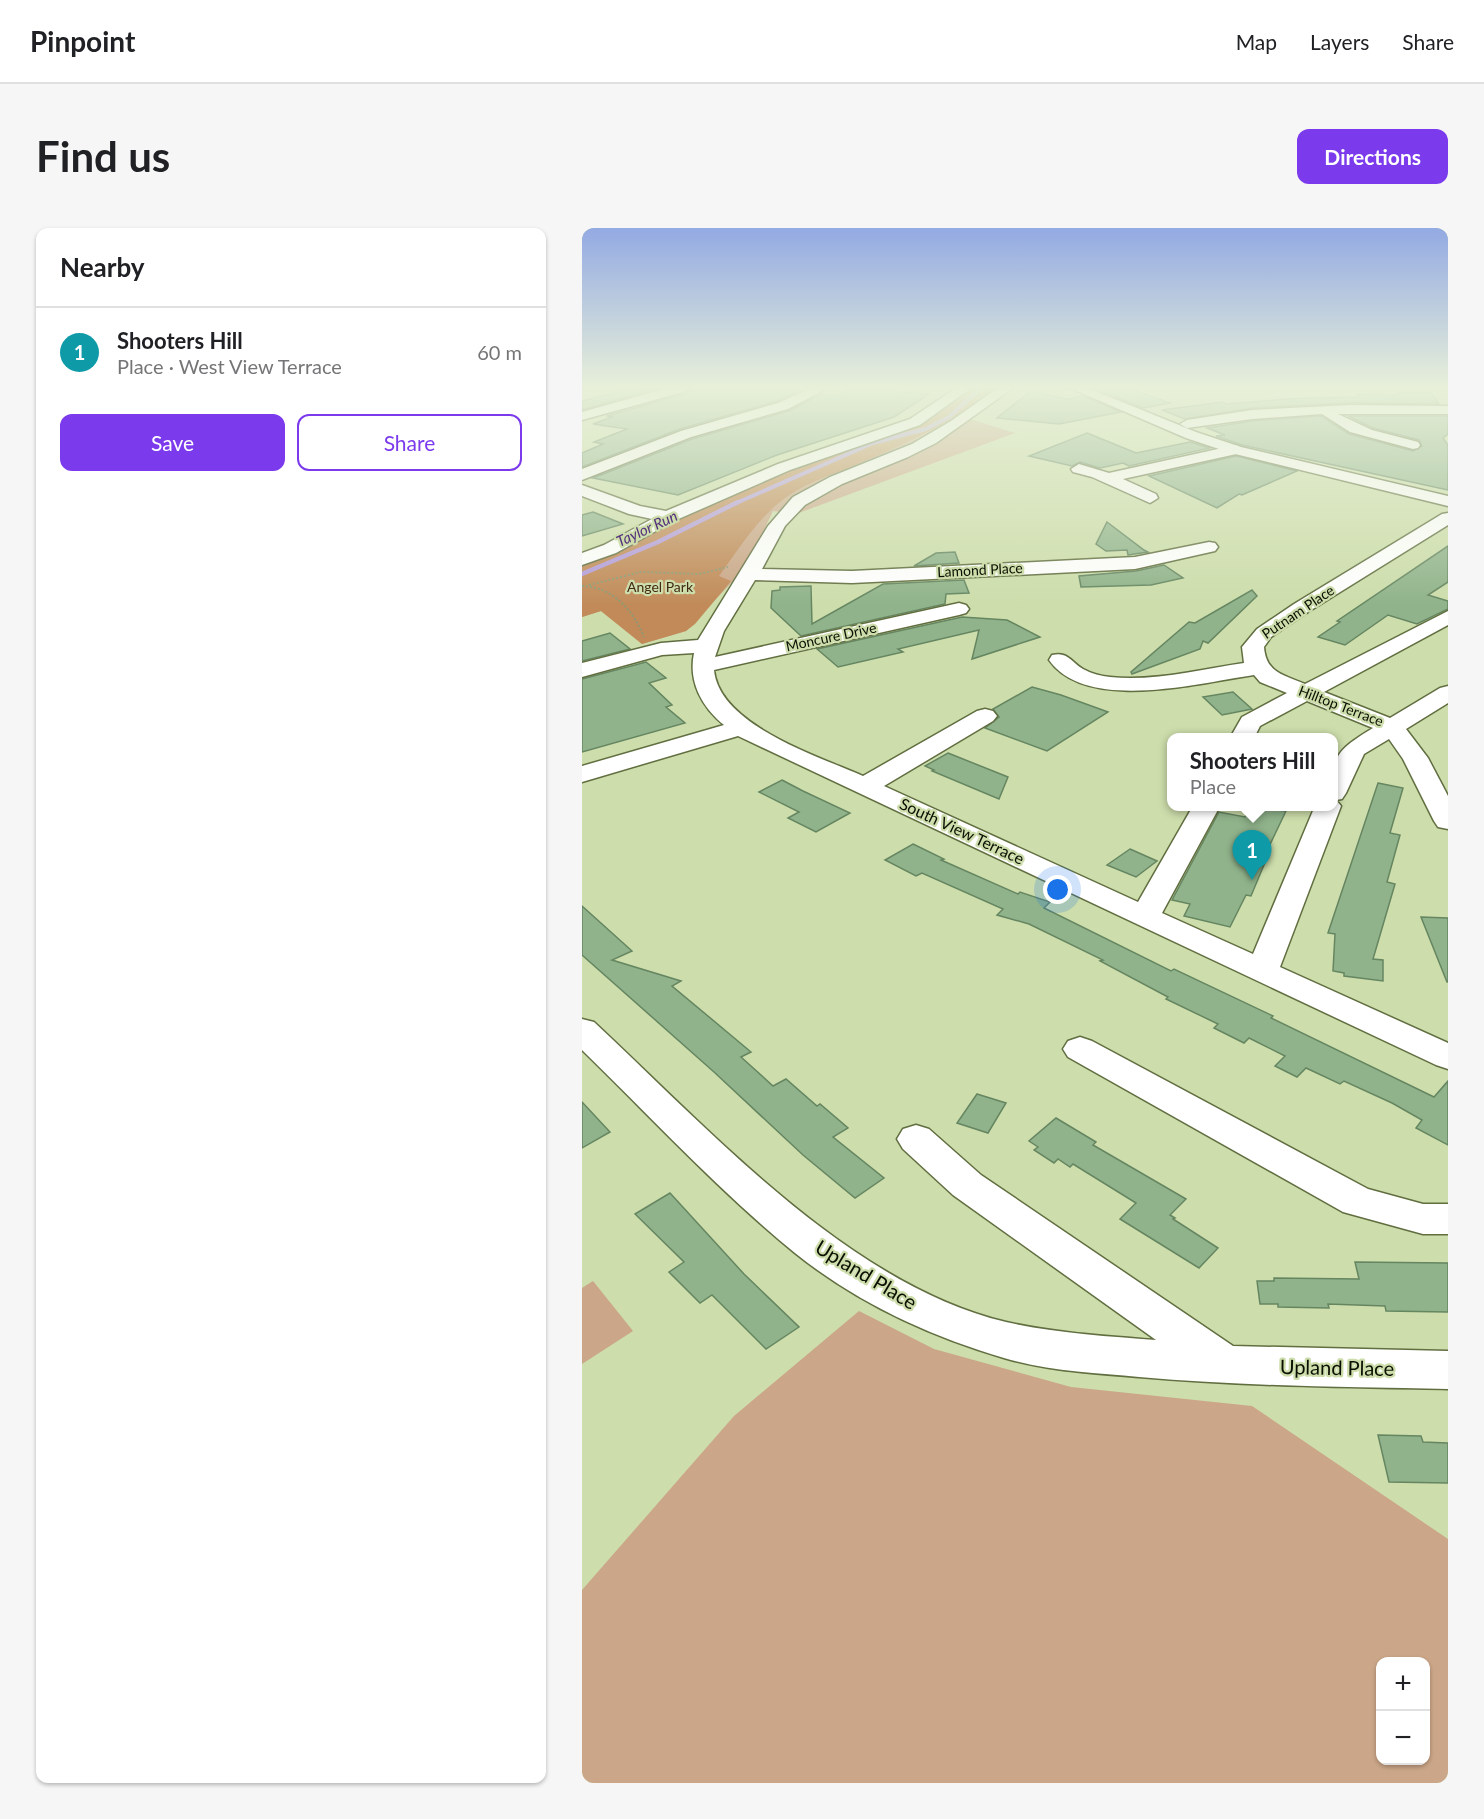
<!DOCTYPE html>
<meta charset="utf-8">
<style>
:root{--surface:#fff;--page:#f6f6f6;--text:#202124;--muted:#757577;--line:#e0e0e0;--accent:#7c3aed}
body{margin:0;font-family:Lato,sans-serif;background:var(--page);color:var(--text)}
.controls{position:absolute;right:18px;bottom:18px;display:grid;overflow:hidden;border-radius:12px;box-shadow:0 2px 4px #0004}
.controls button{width:54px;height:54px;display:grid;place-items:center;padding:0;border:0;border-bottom:2px solid var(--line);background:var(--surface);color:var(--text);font:30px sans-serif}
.you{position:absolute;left:476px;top:662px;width:21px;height:21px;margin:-15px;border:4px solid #fff;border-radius:50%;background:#1a73e8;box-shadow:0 0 0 9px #1a73e833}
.badge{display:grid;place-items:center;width:39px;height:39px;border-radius:50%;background:var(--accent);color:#fff;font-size:20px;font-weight:700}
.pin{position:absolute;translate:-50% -50px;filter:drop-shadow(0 2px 3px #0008)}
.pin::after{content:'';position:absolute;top:32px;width:21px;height:18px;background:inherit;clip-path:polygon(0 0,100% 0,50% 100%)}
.popup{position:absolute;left:585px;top:505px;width:171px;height:78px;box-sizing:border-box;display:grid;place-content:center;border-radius:12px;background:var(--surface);filter:drop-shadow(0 2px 4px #0005);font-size:20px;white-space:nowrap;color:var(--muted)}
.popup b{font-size:22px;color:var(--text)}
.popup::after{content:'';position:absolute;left:50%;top:100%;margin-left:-12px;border:12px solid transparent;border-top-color:var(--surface)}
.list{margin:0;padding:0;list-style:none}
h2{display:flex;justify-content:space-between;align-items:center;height:78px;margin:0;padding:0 24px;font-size:26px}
h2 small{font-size:20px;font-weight:400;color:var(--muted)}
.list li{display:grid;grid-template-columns:39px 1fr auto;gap:18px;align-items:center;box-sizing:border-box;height:90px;padding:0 24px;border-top:2px solid var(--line)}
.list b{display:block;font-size:22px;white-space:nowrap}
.list p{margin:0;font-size:20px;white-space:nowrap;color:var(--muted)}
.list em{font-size:20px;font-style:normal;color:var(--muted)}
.actions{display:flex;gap:12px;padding:18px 24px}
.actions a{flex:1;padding:14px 0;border:2px solid var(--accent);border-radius:12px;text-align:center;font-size:21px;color:var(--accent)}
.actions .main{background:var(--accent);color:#fff}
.map{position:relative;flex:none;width:866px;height:1555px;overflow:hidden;border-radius:12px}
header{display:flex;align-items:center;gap:36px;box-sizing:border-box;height:84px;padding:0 30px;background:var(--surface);border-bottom:2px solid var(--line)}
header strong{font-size:28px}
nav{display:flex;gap:33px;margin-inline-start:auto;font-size:21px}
.intro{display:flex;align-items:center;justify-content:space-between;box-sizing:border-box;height:144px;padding:0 36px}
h1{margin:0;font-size:42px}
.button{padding:15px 27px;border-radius:12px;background:var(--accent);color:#fff;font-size:21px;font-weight:700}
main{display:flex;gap:36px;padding:0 36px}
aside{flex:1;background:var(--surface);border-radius:12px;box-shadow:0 2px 4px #0004}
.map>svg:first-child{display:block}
</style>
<header>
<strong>Pinpoint</strong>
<nav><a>Map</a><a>Layers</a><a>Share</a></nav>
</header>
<div class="intro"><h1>Find us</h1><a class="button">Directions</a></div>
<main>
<aside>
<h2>Nearby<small></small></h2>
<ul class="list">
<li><span class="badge" style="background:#0f9aa8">1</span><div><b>Shooters Hill</b><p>Place · West View Terrace</p></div><em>60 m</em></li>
</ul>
<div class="actions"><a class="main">Save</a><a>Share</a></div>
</aside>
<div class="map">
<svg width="866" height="1555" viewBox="0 0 866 1555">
<rect width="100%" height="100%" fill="#cdddab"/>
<g fill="#cba688" fill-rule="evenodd">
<polygon points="392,160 378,188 433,205 214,286 191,283 165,338 104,403 60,416 19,383 0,389 27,327 115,281 349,191"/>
<polygon points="11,1053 51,1103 0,1136 0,1060"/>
<path d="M277,1083L352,1121L489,1159L670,1178L866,1311V1555H0V1362L152,1188ZM798,1434H844V1532H798Z"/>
</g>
<path fill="#c18a58" d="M392,160H418C376,191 332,212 285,232C259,244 229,252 206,268C176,289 158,319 137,348L149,353L113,396L104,403L60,416L19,383L0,389V335L47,318L115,281L217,238L349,191Z"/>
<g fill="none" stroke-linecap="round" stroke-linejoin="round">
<polyline stroke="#b49cdc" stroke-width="4" points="152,276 291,215 344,201 367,189 399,160"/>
<polyline stroke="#b49cdc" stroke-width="4.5" points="0,346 76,314 156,274"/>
</g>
<g fill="#90b38b" stroke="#658661" stroke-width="1.5">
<polygon points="51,160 76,160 0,182 0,173"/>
<polygon points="108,160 190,160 216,163 195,173 98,201 0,239 0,225 21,216 12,214 45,201 11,196 30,189 25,188 106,165"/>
<polygon points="268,160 347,166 312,189 195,227 96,267 11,250 110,211 207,183 239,166 255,168"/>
<polygon points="549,161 588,175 561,180 523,164"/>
<polygon points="449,163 485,171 501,168 539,184 477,196 415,190"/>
<polygon points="816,165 849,165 857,176 768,175 670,180 603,191 580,182 641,174 644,176 720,170 777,169 775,166 818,167"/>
<polygon points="739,188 767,206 831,223 840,218 837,212 791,200 766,188 866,188 866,206 861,210 866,217 866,262 660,217 634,208 643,207 625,200 670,193"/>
<polygon points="505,205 554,225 608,214 628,220 547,238 541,235 518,240 498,234 490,238 447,228"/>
<polygon points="654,228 715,243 660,267 657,266 635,280 567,248"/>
<polygon points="11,284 41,296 0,308 0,287"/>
<polygon points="525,294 562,322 566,324 546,327 545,322 524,323 514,316"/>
<polygon points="866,318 866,354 846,367 866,373 866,381 835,396 806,387 763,417 736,409 758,394 755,393"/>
<polygon points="373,324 377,335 332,338 354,325"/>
<polygon points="582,337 601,350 569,357 499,359 497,348 554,343"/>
<polygon points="382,352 387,365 364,366 363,376 219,408 189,380 190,363 198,362 198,359 229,358 230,396 301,356"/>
<polygon points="670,362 675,368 626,415 621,413 618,421 550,446 549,444 607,394 613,395"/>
<polygon points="380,389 425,392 458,409 390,431 397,402 316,421 321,424 256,439 235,421"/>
<polygon points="28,405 48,421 0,433 0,413"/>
<polygon points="64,434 84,450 67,455 90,477 84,479 103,495 0,524 0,451"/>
<polygon points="450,459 479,467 526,484 465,523 403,500 417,489 411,481"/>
<polygon points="651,464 670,481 640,487 621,469"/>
<polygon points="366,525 426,549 417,571 350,543 352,542 343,538"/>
<polygon points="200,552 221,563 268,585 234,604 206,590 217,584 177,564"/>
<polygon points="796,555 821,560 808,605 818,607 805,654 813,656 791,731 801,732 801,753 762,748 762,745 751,743 753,706 746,705"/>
<polygon points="668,579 704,583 681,631 684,632 669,668 664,667 648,699 602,688 608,676 590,672 637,584 663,589"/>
<polygon points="331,616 362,631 359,632 436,666 438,664 468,674 462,680 589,743 592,741 691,788 689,790 852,869 866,853 866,917 834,900 840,892 810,875 762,853 758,856 724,840 715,849 693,838 703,828 667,810 662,815 632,800 636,796 584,771 586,769 518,733 521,732 447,696 415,687 421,681 340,645 334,648 303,632"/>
<polygon points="548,621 575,633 554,649 525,637"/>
<polygon points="0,678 50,723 30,732 99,753 90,758 169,824 159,829 191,858 204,851 235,878 238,876 266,900 251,909 302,950 273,970 221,927 132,844 0,727"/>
<polygon points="839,689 866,690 866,754 865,754"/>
<polygon points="395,866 424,875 406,905 375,895"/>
<polygon points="0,874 28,904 0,920"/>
<polygon points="474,890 514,914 511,917 604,971 588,987 593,990 591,991 636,1020 617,1040 538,991 554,975 491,936 488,939 476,931 472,935 452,922 456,919 447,913"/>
<polygon points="88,965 162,1046 217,1099 184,1121 130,1067 118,1075 87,1044 102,1034 53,986"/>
<polygon points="773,1034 866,1035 866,1084 804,1083 803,1078 746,1076 747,1080 696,1079 696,1076 678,1076 675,1053 692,1053 692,1050 777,1051"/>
<polygon points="796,1207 839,1208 841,1214 866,1215 866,1255 807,1254"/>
</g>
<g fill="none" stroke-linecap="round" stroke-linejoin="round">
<g stroke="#616e40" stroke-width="3">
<g id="minor">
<polygon points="85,160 106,160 105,163 0,192 0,184"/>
<polygon points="229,160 246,160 206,181 109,209 0,252 0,241 99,203 196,175"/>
<polygon points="374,160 389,160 338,197 208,242 92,293 34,325 0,337 0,325 22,317 70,291 47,286 0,268 0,257 58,278 84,283 196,236 328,191"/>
<path d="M416,160H431L354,215L326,229L260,256L223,277L203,298L180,341L270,343L553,329L627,314L633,315L636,319L633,323L553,341L270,355L173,352L142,403L133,429L377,375L384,377L387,381L384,385L377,387L132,442C137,497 236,528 281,548L395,483L403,481L411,483L415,488L411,493L302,558L556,674L611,578H638L580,685L671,726L733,578H751C751,530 748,526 791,500L725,473L678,498L672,510H648L660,489L705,465L678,454L672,447C617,455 504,485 467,432L470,427C486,423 489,434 501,441C510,446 519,448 528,449C570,454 620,441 662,435L660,419L675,401L712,376L860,286L866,285V297L726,384L689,409L682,419C684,445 702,447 723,456L866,383V397L742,464L808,490L858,460L866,458V475L824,501L846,530L866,568V601L856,599L852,593L821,531L807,511L782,526L764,565L760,571L754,572L759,578L698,739L866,815V841L854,837L156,508L0,554V538L142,497C120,479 106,454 112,425L80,427L0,449V435L79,415L116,412L186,298L211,269L248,249L330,216L369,193Z"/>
<polygon points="768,177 866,178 866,186 756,186 790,202 836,214 838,217 836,220 831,221 768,204 740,186 670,191 605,200 598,196 605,192 670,182"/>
<polygon points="654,217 662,222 659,225 541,251 574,266 576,270 568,275 510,249 491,244 489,241 497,236 527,245"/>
<path d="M0,791L12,794C127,901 267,1057 424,1094C473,1105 524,1108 574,1112L371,967L321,921L315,911L321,901L334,897L347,901L399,947L651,1118L866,1123V1161C763,1159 660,1158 557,1149C512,1145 465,1143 422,1130C347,1108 274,1074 213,1025C137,963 70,890 0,822Z"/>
<polygon points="498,809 510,813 786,961 841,976 866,976 866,1006 841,1006 761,984 486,829 481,821 486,813"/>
</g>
</g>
<g stroke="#616e40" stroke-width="3">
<polygon id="major" points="488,160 506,160 614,204 659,219 866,268 866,278 649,225 604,210"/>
</g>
<g stroke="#8d9973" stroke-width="2" stroke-dasharray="2 2" stroke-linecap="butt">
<polyline points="7,357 59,344 117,346 146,339"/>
<path d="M0,358C31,359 51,382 62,409"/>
</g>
<use href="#minor" fill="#fff" fill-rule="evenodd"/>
<use href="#major" fill="#fff" fill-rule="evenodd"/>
</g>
<linearGradient id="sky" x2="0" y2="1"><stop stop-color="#93aae3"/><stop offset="0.42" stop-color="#e8f0d9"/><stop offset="1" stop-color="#e8f0d9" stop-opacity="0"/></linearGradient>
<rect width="866" height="378" fill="url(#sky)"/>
<g text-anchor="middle" stroke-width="4.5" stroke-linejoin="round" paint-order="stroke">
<g font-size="14" fill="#0b0f01" stroke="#cdddab">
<text transform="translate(398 342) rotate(-3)" y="5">Lamond Place</text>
<text transform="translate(716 384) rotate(-34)" y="5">Putnam Place</text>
<text transform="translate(249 409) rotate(-12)" y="5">Moncure Drive</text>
<text transform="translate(759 478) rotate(21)" y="5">Hilltop Terrace</text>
</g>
<g font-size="14" fill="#422a14" stroke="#cdddab">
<text x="78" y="364">Angel Park</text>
</g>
<g font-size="15" font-style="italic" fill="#53317d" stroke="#cdddab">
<text transform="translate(65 301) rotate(-25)" y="5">Taylor Run</text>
</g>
<g font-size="16" fill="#0b0f01" stroke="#cdddab">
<text transform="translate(380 603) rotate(25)" y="6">South View Terrace</text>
</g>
<g font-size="20" fill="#0b0f01" stroke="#cdddab">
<text transform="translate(284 1047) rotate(31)" y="7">Upland Place</text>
<text transform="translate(755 1140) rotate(1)" y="7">Upland Place</text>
</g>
</g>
</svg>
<div class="controls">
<button>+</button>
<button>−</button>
</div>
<div class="you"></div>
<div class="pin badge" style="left:670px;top:652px;background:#0f9aa8">1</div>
<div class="popup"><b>Shooters Hill</b>Place</div>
</div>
</main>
